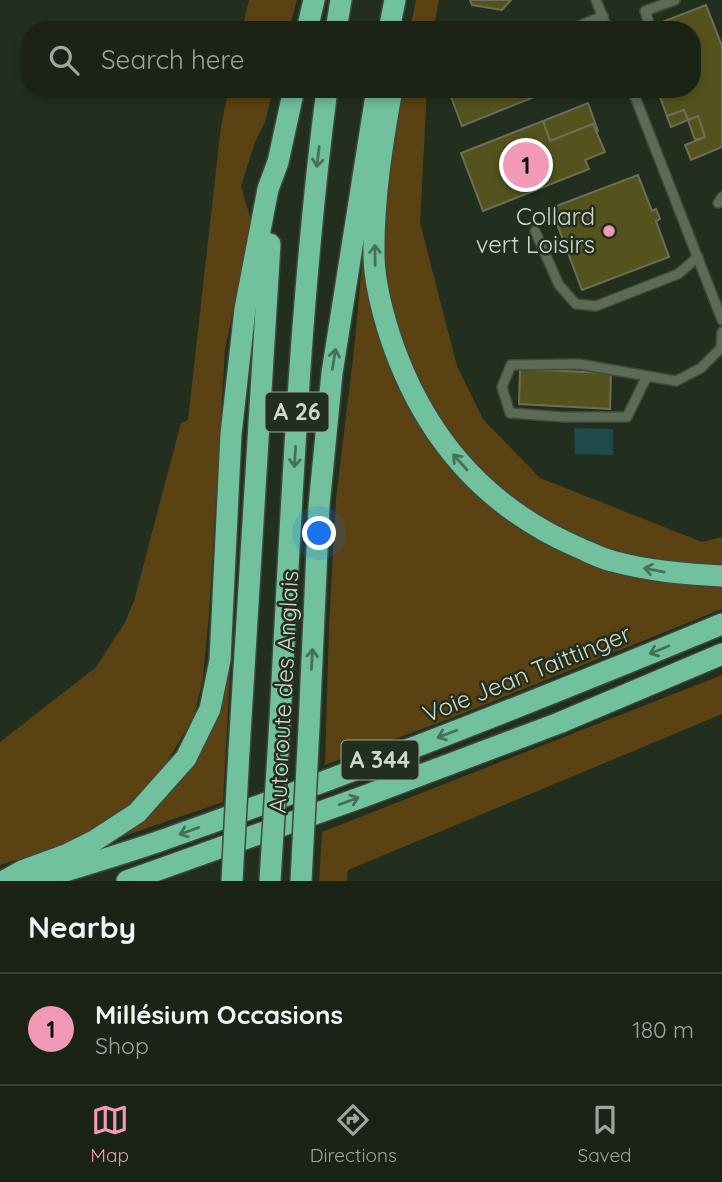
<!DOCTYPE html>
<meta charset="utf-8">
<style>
:root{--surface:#1a2316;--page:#272f23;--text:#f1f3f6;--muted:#9fa4a1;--line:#384035;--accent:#f09ab7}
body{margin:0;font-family:Quicksand,sans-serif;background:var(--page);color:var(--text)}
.you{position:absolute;left:320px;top:534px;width:24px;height:24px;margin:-18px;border:5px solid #fff;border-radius:50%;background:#1a73e8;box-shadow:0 0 0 10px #1a73e833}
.badge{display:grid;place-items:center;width:46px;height:46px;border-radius:50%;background:var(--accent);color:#111;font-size:23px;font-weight:700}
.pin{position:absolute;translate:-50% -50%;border:4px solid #fff;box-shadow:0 2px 7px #0006}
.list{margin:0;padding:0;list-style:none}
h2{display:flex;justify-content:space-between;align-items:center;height:91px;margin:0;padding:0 28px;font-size:30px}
h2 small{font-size:23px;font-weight:400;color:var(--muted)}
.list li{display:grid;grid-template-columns:46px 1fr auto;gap:21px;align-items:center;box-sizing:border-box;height:112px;padding:0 28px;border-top:2px solid var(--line)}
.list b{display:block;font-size:26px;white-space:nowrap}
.list p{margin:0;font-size:23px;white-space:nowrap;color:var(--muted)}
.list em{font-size:23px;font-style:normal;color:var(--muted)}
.icon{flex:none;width:38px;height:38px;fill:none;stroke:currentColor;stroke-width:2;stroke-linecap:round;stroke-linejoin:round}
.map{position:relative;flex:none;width:722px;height:881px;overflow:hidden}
.search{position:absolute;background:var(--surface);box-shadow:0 4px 10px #0003;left:21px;right:21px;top:21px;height:77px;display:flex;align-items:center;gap:18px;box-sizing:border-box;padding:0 24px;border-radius:28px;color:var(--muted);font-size:26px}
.sheet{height:203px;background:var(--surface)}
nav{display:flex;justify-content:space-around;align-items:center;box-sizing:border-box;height:98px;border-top:2px solid var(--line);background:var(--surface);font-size:19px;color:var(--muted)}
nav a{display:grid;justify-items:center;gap:4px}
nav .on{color:var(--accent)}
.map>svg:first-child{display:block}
</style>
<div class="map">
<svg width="722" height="881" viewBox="0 0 722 881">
<rect width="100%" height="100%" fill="#232f1e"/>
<g fill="#5a4212">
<polygon points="249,0 297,0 289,30 242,30"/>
<polygon points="416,0 439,0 433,30 410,30"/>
<polygon points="229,89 273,89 265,122 255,142 241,186 252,224 225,349 209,615 203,678 194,717 158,777 118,818 84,837 56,848 0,865 0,742 95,668 124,624 134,601 181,423 188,420 221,126"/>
<path d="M400,89H427L420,223L457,366L483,419L540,478L702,542L722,537V566C677,564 634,558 592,543C517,516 456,454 418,385C403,357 393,322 387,290C375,223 391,155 400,89Z"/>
<polygon points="363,253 371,311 396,384 441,456 471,486 533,535 722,584 722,609 454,717 325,765 329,627 336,499 354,350"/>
<polygon points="228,599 234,599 223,802 121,837 157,805 188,765"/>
<polygon points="722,675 722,714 348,870 347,881 319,881 322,832"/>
</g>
<polygon fill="#1e4b49" points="574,428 613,429 613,455 575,454"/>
<g fill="#54531e" stroke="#6e6e57" stroke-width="2">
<polygon points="470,0 511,0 502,10 472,5"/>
<polygon points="706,5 722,46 722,147 691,160 685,145 705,137 698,116 688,120 684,110 667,116 657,89 692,89 692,30 665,30 662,22"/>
<polygon points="448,89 554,89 462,126"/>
<polygon points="588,103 598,131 596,132 593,124 550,141 543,121"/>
<polygon points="684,110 688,120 671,127 667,116"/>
<polygon points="698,116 705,137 695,140 688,120"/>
<polygon points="543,121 550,141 593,124 605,152 585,160 589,169 483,211 461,153"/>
<polygon points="638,175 652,211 656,209 660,219 656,221 669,257 582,290 551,208"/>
<polygon points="520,369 611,373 610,409 519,404"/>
</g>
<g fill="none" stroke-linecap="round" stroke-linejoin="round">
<g stroke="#3f493a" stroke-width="12">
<g id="lane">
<polyline points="596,0 608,30"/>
<polyline points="651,29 645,11 675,0"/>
<polyline points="577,30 576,27 603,16"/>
<polyline points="632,89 722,320"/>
<polyline points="718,203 722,197"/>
<polyline points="535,231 559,285 576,304 596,306 678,274 698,257"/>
<polyline points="647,376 627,417 564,417 510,413 502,387 511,365 579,364 676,381 701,368 721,348 722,332"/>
</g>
</g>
<g stroke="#3f493a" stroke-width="24">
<g id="highway">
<polyline points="307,30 314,0"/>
<polyline points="336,30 341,0"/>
<polyline points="389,30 395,0"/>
<path d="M392,89C382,145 373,201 374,258C375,284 382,311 390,336C422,433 483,506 577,547C589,552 600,558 612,561C648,571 685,574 722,576"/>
<polyline points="309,727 319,506 332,373 377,89"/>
<path d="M279,737C291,521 299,304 327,89"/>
<polyline points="239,751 270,244"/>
<polyline points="4,881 24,870 68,854 94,841 137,813 186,758 210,709 220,660 231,434 245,309 268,189 278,162 294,89"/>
<path d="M33,881C80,866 128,853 174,836C359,771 541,699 722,624"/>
<polyline points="127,881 365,796 559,723 722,654"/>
</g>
</g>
<use href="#lane" stroke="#5c6a57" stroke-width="9"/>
<use href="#highway" stroke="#71c19e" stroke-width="21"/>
<g stroke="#3f493a" stroke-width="24" stroke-linecap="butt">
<g id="highway-bridge">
<polyline points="232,881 239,751"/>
<polyline points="270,881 279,737"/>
<polyline points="301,881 309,727"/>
</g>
</g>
<use href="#highway-bridge" stroke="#71c19e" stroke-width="21"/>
</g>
<defs><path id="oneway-shaft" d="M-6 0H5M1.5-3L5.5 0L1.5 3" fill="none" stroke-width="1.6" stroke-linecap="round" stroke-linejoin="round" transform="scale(1.75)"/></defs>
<g stroke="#467158">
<use href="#oneway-shaft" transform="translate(318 157) rotate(97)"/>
<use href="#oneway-shaft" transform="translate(375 255) rotate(-91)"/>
<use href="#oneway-shaft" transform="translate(334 359) rotate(-81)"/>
<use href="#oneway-shaft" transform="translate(295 457) rotate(93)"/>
<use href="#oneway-shaft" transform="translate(460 462) rotate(-132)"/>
<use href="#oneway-shaft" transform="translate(654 570) rotate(-169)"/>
<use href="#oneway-shaft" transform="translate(659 650) rotate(158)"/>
<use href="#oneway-shaft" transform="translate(312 659) rotate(-87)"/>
<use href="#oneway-shaft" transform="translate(447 734) rotate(159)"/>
<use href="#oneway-shaft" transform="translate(349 801) rotate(-20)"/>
<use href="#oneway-shaft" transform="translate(189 831) rotate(160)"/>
</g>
<circle fill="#f09ab7" stroke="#232f1e" stroke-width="2.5" cx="609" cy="231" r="7"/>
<g text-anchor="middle" stroke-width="5" stroke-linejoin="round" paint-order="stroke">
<g fill="#232f1e" stroke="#9ca598" stroke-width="2">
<rect x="265.5" y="392.5" width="63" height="39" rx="5"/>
<rect x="341.5" y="740.5" width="77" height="39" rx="5"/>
</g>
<g font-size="23" font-weight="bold" fill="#d0d8cd">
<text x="297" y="420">A 26</text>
<text x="380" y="768">A 344</text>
</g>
<g font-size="24" fill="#d0d8cd" stroke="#232f1e" text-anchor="end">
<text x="595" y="225">Collard<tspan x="595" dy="28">vert Loisirs</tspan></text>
</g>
<g font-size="24" fill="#d0d8cd" stroke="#232f1e">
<text transform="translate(527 674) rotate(-22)" y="8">Voie Jean Taittinger</text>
<text transform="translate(284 692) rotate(-87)" y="8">Autoroute des Anglais</text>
</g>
</g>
</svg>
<div class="you"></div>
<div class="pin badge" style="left:526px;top:165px">1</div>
<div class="search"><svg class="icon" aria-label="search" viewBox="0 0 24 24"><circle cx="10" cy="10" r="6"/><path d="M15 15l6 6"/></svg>Search here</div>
</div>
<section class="sheet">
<h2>Nearby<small></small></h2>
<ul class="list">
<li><span class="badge">1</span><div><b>Millésium Occasions</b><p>Shop</p></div><em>180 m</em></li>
</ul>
</section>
<nav>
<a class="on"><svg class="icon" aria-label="map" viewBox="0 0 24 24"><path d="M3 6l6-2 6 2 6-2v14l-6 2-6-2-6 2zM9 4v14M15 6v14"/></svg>Map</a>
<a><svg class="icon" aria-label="directions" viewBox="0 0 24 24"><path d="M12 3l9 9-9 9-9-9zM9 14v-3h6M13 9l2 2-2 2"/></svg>Directions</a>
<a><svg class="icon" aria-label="saved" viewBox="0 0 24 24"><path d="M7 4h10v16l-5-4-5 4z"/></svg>Saved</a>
</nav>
